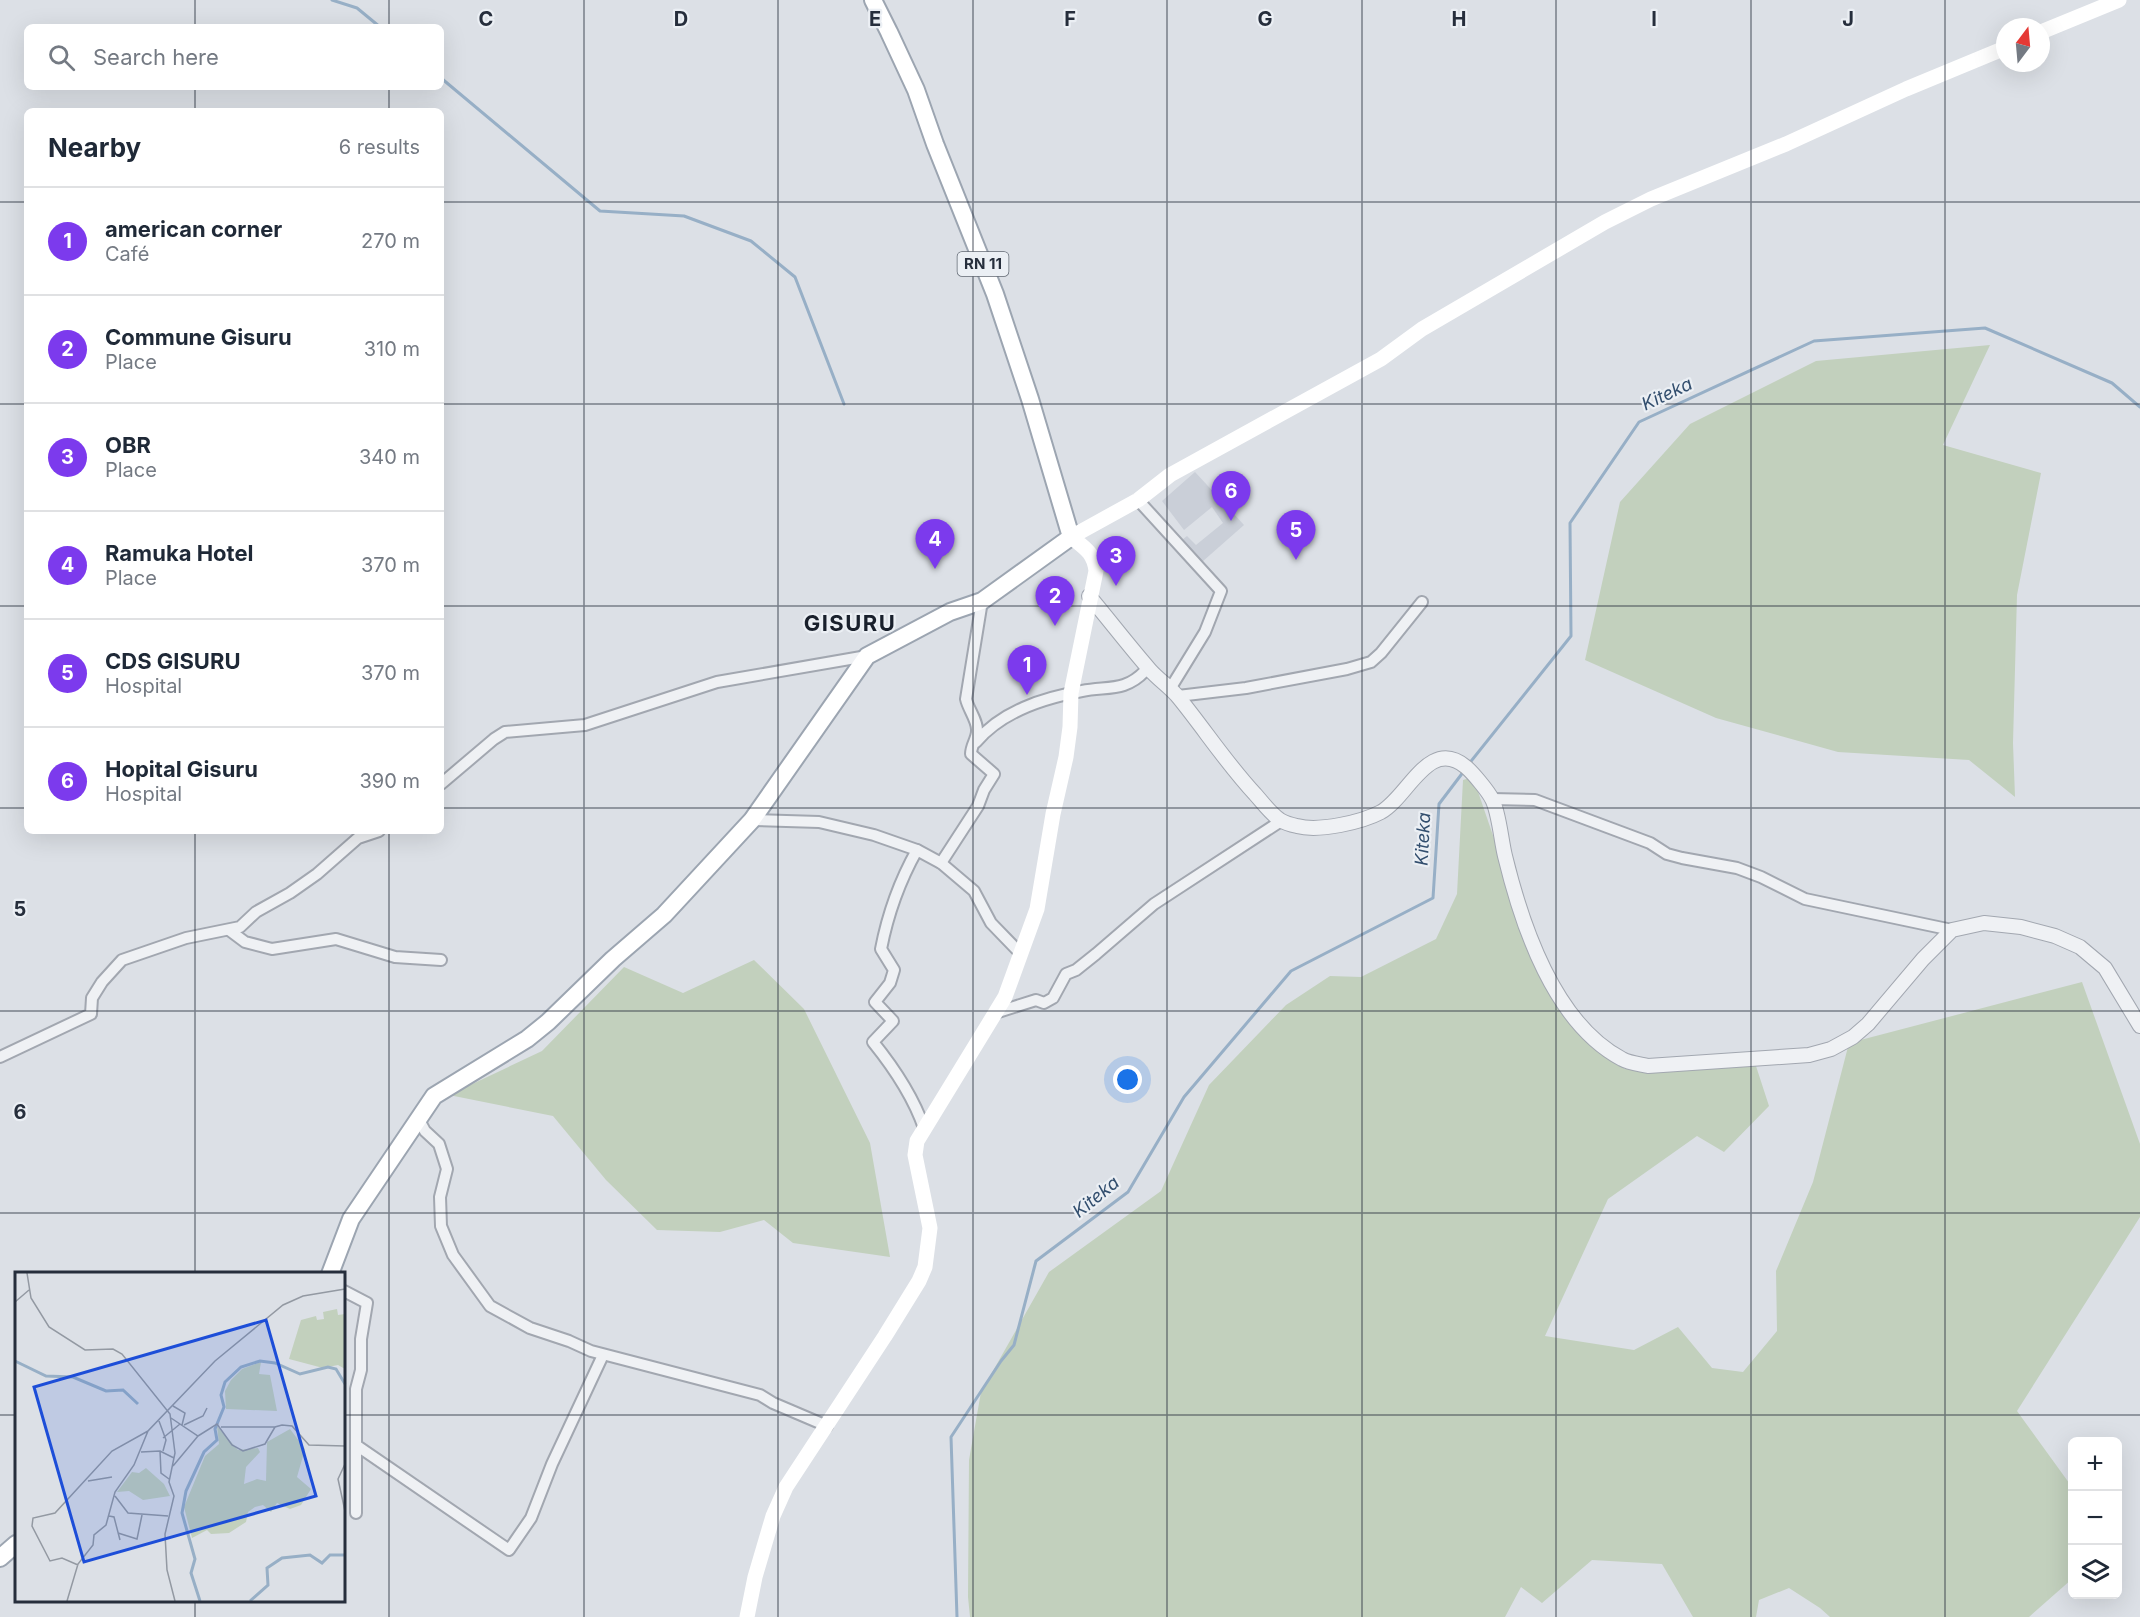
<!DOCTYPE html>
<meta charset="utf-8">
<style>
:root{--surface:#fff;--page:#f6f6f7;--text:#1f2937;--muted:#747a83;--line:#e0e1e3;--accent:#7c3aed}
body{margin:0;font-family:Inter,sans-serif;background:var(--page);color:var(--text)}
.controls{position:absolute;right:18px;bottom:18px;display:grid;overflow:hidden;border-radius:9px;box-shadow:0 6px 24px #0002}
.controls button{width:54px;height:54px;display:grid;place-items:center;padding:0;border:0;border-bottom:2px solid var(--line);background:var(--surface);color:var(--text);font:30px sans-serif}
.compass{position:absolute;left:1996px;top:18px;width:54px;height:54px;border-radius:50%;background:var(--surface);box-shadow:0 6px 24px #0002;rotate:16deg}
.you{position:absolute;left:1128px;top:1080px;width:21px;height:21px;margin:-15px;border:4px solid #fff;border-radius:50%;background:#1a73e8;box-shadow:0 0 0 9px #1a73e833}
.badge{display:grid;place-items:center;width:39px;height:39px;border-radius:50%;background:var(--accent);color:#fff;font-size:20px;font-weight:700}
.pin{position:absolute;translate:-50% -50px;filter:drop-shadow(0 2px 3px #0008)}
.pin::after{content:'';position:absolute;top:32px;width:21px;height:18px;background:inherit;clip-path:polygon(0 0,100% 0,50% 100%)}
.list{margin:0;padding:0;list-style:none}
h2{display:flex;justify-content:space-between;align-items:center;height:78px;margin:0;padding:0 24px;font-size:26px}
h2 small{font-size:20px;font-weight:400;color:var(--muted)}
.list li{display:grid;grid-template-columns:39px 1fr auto;gap:18px;align-items:center;box-sizing:border-box;height:108px;padding:0 24px;border-top:2px solid var(--line)}
.list b{display:block;font-size:22px;white-space:nowrap}
.list p{margin:0;font-size:20px;white-space:nowrap;color:var(--muted)}
.list em{font-size:20px;font-style:normal;color:var(--muted)}
.icon{flex:none;width:33px;height:33px;fill:none;stroke:currentColor;stroke-width:2;stroke-linecap:round;stroke-linejoin:round}
.map{position:relative;flex:none;width:2140px;height:1617px;overflow:hidden}
.search{position:absolute;background:var(--surface);box-shadow:0 6px 24px #0002;left:24px;top:24px;width:420px;height:66px;display:flex;align-items:center;gap:15px;box-sizing:border-box;padding:0 21px;border-radius:9px;color:var(--muted);font-size:22px}
.panel{position:absolute;background:var(--surface);box-shadow:0 6px 24px #0002;left:24px;top:108px;width:420px;height:726px;border-radius:9px}
.map>svg:first-child{display:block}
</style>
<div class="map">
<svg width="2140" height="1617" viewBox="0 0 2140 1617">
<rect width="100%" height="100%" fill="#dce0e6"/>
<polygon fill="#cacfd8" points="1195,472 1244,525 1194,569 1147,514 1155,508 1182,540 1187,536 1196,545 1223,523 1212,507 1184,530 1162,501"/>
<g fill="#c2d0bd">
<polygon points="1990,345 1943,445 2041,473 2017,595 2013,743 2015,797 1969,760 1838,752 1716,718 1585,660 1620,502 1690,424 1816,361"/>
<polygon points="1473,777 1514,897 1582,1033 1625,1069 1756,1066 1769,1106 1724,1152 1697,1136 1608,1199 1545,1336 1634,1350 1678,1327 1712,1368 1743,1372 1777,1331 1776,1271 1813,1182 1849,1043 2082,982 2140,1144 2140,1217 2017,1411 2072,1487 2072,1579 2029,1617 1830,1617 1820,1608 1789,1588 1759,1600 1756,1617 1693,1617 1662,1564 1592,1560 1542,1603 1521,1587 1505,1617 970,1617 968,1597 969,1460 981,1392 1049,1272 1161,1191 1209,1085 1286,1005 1330,976 1361,977 1436,939 1457,894 1463,780"/>
<polygon points="754,960 804,1009 870,1143 890,1257 793,1243 764,1220 720,1232 657,1230 606,1180 553,1116 449,1095 542,1051 624,967 683,993"/>
</g>
<g fill="none" stroke-linecap="round" stroke-linejoin="round">
<g stroke="#97afc6" stroke-width="3">
<polyline points="332,0 357,8 380,27"/>
<polyline points="441,78 600,211 684,216 751,241 795,277 844,404"/>
<polyline points="1468,765 1571,636 1570,523 1639,422 1814,341 1985,328 2112,383 2140,407"/>
<polyline points="957,1617 951,1437 1001,1361 1014,1345 1036,1261 1128,1192 1184,1097 1291,971 1433,898 1439,804 1464,771"/>
</g>
<g stroke="#a2a7b0" stroke-width="14">
<g id="minor">
<polyline points="1138,500 1221,591 1205,632 1170,689"/>
<polyline points="1178,696 1246,688 1347,669 1371,662 1381,653 1422,602"/>
<path d="M976,742C1002,711 1043,698 1082,691C1108,686 1125,692 1145,671H1151"/>
<polyline points="441,784 494,739 505,732 585,725 717,682 867,656"/>
<polyline points="1492,799 1535,800 1650,843 1667,854 1682,858 1737,868 1761,877 1805,899 1952,930"/>
<polyline points="752,820 819,822 874,835 917,850 941,863 974,891 991,923 1020,953"/>
<path d="M917,850C899,882 888,913 881,949L894,970L890,983L875,1002L893,1021L873,1042C894,1068 913,1096 924,1128"/>
<path d="M941,863L978,806L984,790L994,774L971,754C971,745 977,739 977,731C978,721 968,709 966,699L982,601"/>
<polyline points="229,930 245,942 272,949 336,939 395,957 441,960"/>
<polyline points="995,1013 1036,1000 1044,1003 1053,998 1066,974 1076,970 1096,954 1154,904 1281,821"/>
<polyline points="0,1057 91,1014 92,998 102,982 122,960 186,938 240,927 256,912 290,893 317,874 358,838 379,831"/>
<polyline points="419,1120 425,1131 439,1144 447,1169 440,1197 441,1226 453,1255 490,1306 530,1328 569,1341 591,1351 760,1395 773,1403 827,1426"/>
<polyline points="344,1291 367,1303 361,1339 361,1370 356,1389 356,1513"/>
<polyline points="356,1445 509,1550 531,1518 552,1464 603,1355"/>
</g>
</g>
<g stroke="#a2a7b0" stroke-width="16">
<path id="tertiary" d="M1089,596C1110,621 1129,646 1150,670C1159,680 1171,688 1179,698C1205,730 1227,764 1255,794C1263,803 1271,814 1280,820C1285,823 1292,825 1297,826C1319,832 1362,822 1381,812C1408,797 1429,736 1466,767C1473,773 1488,791 1492,799C1499,812 1501,840 1505,856C1522,926 1554,1023 1622,1059C1629,1063 1639,1064 1648,1066L1809,1055L1831,1049L1853,1037L1868,1024L1923,959L1952,930L1984,923L2021,927L2055,936L2080,947L2105,968L2140,1026"/>
</g>
<g stroke="#9ca5b1" stroke-width="20">
<g id="primary">
<polyline points="330,1274 351,1219 434,1096 527,1039 548,1022 613,959 664,915 752,820 867,656 950,612 982,601 1071,537 1030,399 995,294 935,144 916,90 889,32 873,0"/>
<polyline points="0,1558 16,1544"/>
</g>
</g>
<use href="#minor" stroke="#eff1f4" stroke-width="10"/>
<use href="#tertiary" stroke="#eff1f4" stroke-width="14"/>
<g stroke="#fff" stroke-width="15">
<polyline points="2041,32 2119,0"/>
<path d="M747,1617L755,1577L773,1516L786,1487L885,1336L919,1281L925,1267L930,1228L915,1155L917,1141L1005,997L1037,909L1053,814L1066,757L1070,727L1071,693L1096,571C1094,553 1085,548 1071,537L1138,500L1170,475L1381,359L1422,329L1605,222L1651,199L1786,144L1906,89L2005,48"/>
</g>
<use href="#primary" stroke="#fff" stroke-width="16"/>
</g>
<path fill="none" stroke="#262e3c" stroke-width="1.5" stroke-opacity="0.55" d="M195,0V27M389,0V27M584,0V1617M778,0V1617M973,0V1617M1167,0V1617M1362,0V1617M1556,0V1617M1751,0V1617M1945,0V1617M195,87V111M389,87V111M0,202H27M441,202H2140M0,404H27M441,404H2140M0,606H27M441,606H2140M0,808H27M441,808H2140M195,831V1274M389,831V1617M0,1011H2140M0,1213H2140M0,1415H16M344,1415H2140M195,1600V1617"/>
<g text-anchor="middle" stroke-width="4.5" stroke-linejoin="round" paint-order="stroke">
<rect fill="#ebeff4" stroke="#616873" stroke-width="1.5" x="957.5" y="252" width="51" height="24" rx="4.5"/>
<g font-size="15" font-weight="bold" fill="#262e3c">
<text x="983" y="269">RN 11</text>
</g>
<g font-size="18" font-style="italic" fill="#324e6e" stroke="#ebeff4">
<text transform="translate(1667 394) rotate(-25)" y="6">Kiteka</text>
<text transform="translate(1423 839) rotate(-87)" y="6">Kiteka</text>
<text transform="translate(1096 1197) rotate(-39)" y="6">Kiteka</text>
</g>
<g font-size="22" font-weight="bold" letter-spacing="1.5" fill="#19202c" stroke="#ebeff4">
<text x="850" y="631">GISURU</text>
</g>
</g>
<g transform="translate(15 1272)">
<rect width="330" height="330" fill="#dce0e6"/>
<path d="M322,37L323,43L330,42V97L323,93L308,96L274,87L286,48L301,44L302,48L309,47L308,40ZM246,90L244,102L255,103L262,139L211,137L210,119L216,108L227,97ZM202,154L223,178L243,176L245,180L231,195L229,212L242,207L251,209L252,170L275,157L290,177L282,205L296,217L286,233L275,237L262,231L256,240L248,233L240,235L233,240L231,250L214,261L196,262L192,258L177,266L169,235L190,184L204,172ZM131,196L149,212L155,224L128,228L114,219L102,220L117,200L124,201Z" fill="#c2d0bd"/>
<path fill="none" stroke="#97afc6" stroke-width="3" d="M0,89L31,104L58,105L91,119L108,118L123,132M185,329L176,301L180,287L167,241L171,219L189,180L202,168L200,157L209,135L206,123L210,110L226,95L245,89L260,91L285,102L313,95L321,97L330,112M235,329L253,313L252,296L267,286L295,283L307,291L315,283H330"/>
<path fill="none" stroke="#9399a2" stroke-width="1.5" d="M12,1L16,26L34,55L70,78L98,77L107,82L155,142L160,181L154,210L159,224L150,262L152,298L160,329M0,30L14,18M158,134L170,141L167,153M156,146L183,164L202,152L217,173L228,179L250,172L260,155L267,153L277,154L294,173L330,174M144,149L151,168L148,179M169,153L188,144L192,136M206,155H260M148,166L165,152M145,179L146,201L154,207M126,180L145,179L159,186M330,192L323,207L330,239M158,194L183,164M73,209L97,205M100,224L113,241L153,244M94,244L99,245L105,268M103,261L122,267L127,243M63,293L47,286L35,289L17,254L18,246L40,241L97,179L133,159M52,329L63,292L78,273L79,263L91,253L100,220L119,193L133,159L200,89L268,33L288,24L330,17"/>
<path fill="#1d4ed8" fill-opacity="0.15" stroke="#1d4ed8" stroke-width="3" d="M251,48L301,224L69,290L19,115Z"/>
<rect width="330" height="330" fill="none" stroke="#262e3c" stroke-width="3"/>
</g>
<g font-size="20" text-anchor="middle" font-weight="bold" fill="#262e3c" stroke="#ebeff4" stroke-width="4.5" stroke-linejoin="round" paint-order="stroke">
<text x="486" y="26">C</text>
<text x="681" y="26">D</text>
<text x="875" y="26">E</text>
<text x="1070" y="26">F</text>
<text x="1265" y="26">G</text>
<text x="1459" y="26">H</text>
<text x="1654" y="26">I</text>
<text x="1848" y="26">J</text>
<text x="20" y="916">5</text>
<text x="20" y="1119">6</text>
</g>
</svg>
<div class="controls">
<button>+</button>
<button>−</button>
<button><svg class="icon" aria-label="layers" viewBox="0 0 24 24"><path d="M12 4l9 5-9 5-9-5zM3 14l9 5 9-5"/></svg></button>
</div>
<svg class="compass" viewBox="-18 -18 36 36"><path d="M0-13l5 13h-10z" fill="#e53935"/><path d="M0 13l5-13h-10z" fill="#747a83"/></svg>
<div class="you"></div>
<div class="pin badge" style="left:1027px;top:695px">1</div>
<div class="pin badge" style="left:1055px;top:626px">2</div>
<div class="pin badge" style="left:1116px;top:586px">3</div>
<div class="pin badge" style="left:935px;top:569px">4</div>
<div class="pin badge" style="left:1296px;top:560px">5</div>
<div class="pin badge" style="left:1231px;top:521px">6</div>
<div class="search"><svg class="icon" aria-label="search" viewBox="0 0 24 24"><circle cx="10" cy="10" r="6"/><path d="M15 15l6 6"/></svg>Search here</div>
<section class="panel">
<h2>Nearby<small>6 results</small></h2>
<ul class="list">
<li><span class="badge">1</span><div><b>american corner</b><p>Café</p></div><em>270 m</em></li>
<li><span class="badge">2</span><div><b>Commune Gisuru</b><p>Place</p></div><em>310 m</em></li>
<li><span class="badge">3</span><div><b>OBR</b><p>Place</p></div><em>340 m</em></li>
<li><span class="badge">4</span><div><b>Ramuka Hotel</b><p>Place</p></div><em>370 m</em></li>
<li><span class="badge">5</span><div><b>CDS GISURU</b><p>Hospital</p></div><em>370 m</em></li>
<li><span class="badge">6</span><div><b>Hopital Gisuru</b><p>Hospital</p></div><em>390 m</em></li>
</ul>
</section>
</div>
